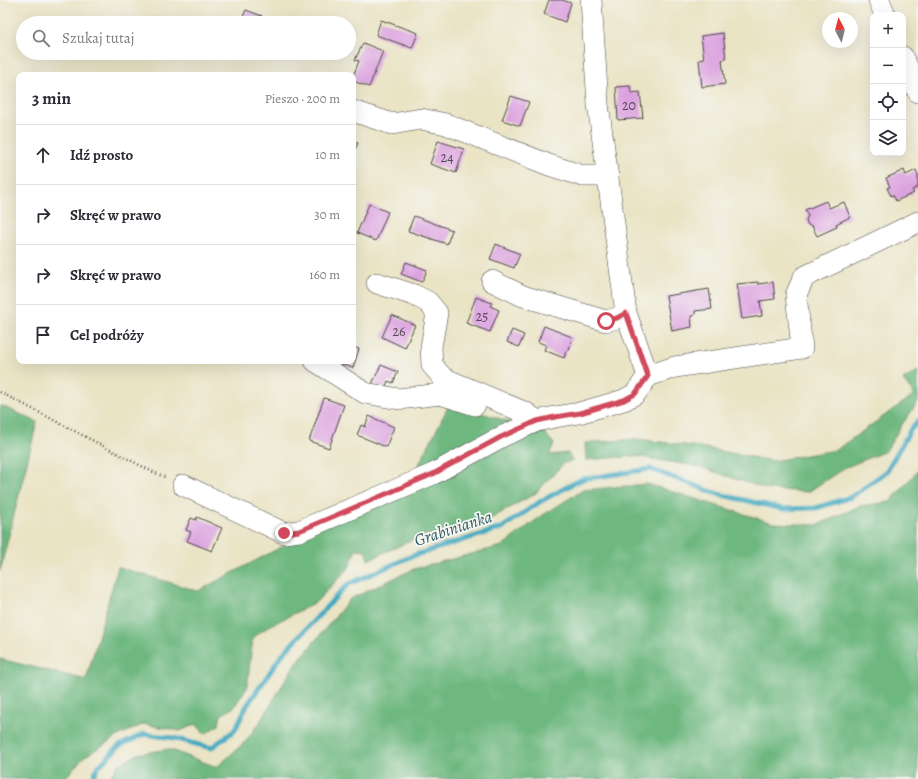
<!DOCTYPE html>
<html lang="pl">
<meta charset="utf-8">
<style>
:root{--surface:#fff;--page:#f7f7f7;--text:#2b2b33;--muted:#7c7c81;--line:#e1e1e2}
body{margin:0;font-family:Alegreya,serif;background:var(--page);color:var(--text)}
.controls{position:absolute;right:12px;top:12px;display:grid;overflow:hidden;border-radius:8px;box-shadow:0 4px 16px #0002}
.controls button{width:36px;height:36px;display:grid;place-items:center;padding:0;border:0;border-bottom:1px solid var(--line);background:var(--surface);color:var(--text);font:20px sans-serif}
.compass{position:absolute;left:822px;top:12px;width:36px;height:36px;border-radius:50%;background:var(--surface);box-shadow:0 4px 16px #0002;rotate:353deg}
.stop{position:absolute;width:12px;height:12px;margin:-9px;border:3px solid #d1495b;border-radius:50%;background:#fff}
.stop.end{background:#d1495b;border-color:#fff;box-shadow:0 1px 4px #0008}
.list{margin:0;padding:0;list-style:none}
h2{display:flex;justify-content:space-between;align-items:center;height:52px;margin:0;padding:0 16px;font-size:17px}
h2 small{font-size:13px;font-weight:400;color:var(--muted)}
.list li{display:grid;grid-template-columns:26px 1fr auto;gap:12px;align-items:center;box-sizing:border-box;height:60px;padding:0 16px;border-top:1px solid var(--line)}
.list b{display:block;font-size:15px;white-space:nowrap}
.list em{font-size:13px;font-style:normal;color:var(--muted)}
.icon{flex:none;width:22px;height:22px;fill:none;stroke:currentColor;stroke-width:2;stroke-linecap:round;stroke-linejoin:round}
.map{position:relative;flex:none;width:918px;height:779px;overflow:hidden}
.search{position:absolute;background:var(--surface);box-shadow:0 4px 16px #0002;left:16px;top:16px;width:340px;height:44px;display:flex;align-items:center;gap:10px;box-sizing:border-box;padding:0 14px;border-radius:22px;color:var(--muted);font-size:15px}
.panel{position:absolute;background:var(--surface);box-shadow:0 4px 16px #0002;left:16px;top:72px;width:340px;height:292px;border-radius:8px}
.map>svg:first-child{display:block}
</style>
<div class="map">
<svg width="918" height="779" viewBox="0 0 918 779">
<rect width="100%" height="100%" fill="#f6f6f2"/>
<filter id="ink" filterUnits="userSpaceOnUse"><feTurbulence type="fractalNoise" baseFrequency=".025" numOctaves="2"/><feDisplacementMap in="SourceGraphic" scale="8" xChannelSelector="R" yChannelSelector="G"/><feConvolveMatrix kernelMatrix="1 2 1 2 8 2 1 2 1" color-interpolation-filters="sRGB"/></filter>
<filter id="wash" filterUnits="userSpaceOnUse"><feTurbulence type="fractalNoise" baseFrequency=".012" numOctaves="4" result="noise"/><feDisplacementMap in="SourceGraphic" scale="16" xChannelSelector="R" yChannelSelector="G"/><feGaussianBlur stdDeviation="0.9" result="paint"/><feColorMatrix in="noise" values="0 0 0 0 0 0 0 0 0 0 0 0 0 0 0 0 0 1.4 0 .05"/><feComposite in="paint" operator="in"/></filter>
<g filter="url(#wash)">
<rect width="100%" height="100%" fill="#eae4c5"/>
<g fill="#6eb880" stroke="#4c7256">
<polygon points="918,371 918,402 901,426 886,451 844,468 808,492 766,489 700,467 635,456 586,460 585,443 637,439 700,447 772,461 836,450 914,395 903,380"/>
<polygon points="450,403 545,433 554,444 549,455 568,453 573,461 564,463 536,493 492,518 416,538 368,560 366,550 356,549 349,568 315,603 271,625 253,637 247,688 233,708 221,715 219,725 205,734 196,724 180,731 144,724 120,735 85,756 66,777 66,779 0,779 0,659 86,680 118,567 198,591 412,478"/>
<polygon points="0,405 37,422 0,571"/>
<polygon points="918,470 918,779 109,779 118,765 138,754 168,749 217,767 246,741 258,725 294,666 350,599 414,569 502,546 540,517 583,490 647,484 773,523 817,525 860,506 890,502"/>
</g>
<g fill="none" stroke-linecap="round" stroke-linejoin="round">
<polyline stroke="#41a9c1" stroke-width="5" points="92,779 98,767 119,746 144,734 174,738 211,748 235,730 246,707 281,656 347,585 412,556 502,528 541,501 582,479 650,469 718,494 783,509 816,508 851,497 886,472 911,429 918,421"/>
</g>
<g id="blocks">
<g fill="#dca1df">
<polygon points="549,0 562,0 571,3 565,22 544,14"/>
<polygon points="246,10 262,16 260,22 263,23 240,23"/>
<polygon points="381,20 418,33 412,48 376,35"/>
<polygon points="723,33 726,59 722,60 725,84 702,87 699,60 704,59 701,36"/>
<polygon points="363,43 383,51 369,87 353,81 353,76 359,61 355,60"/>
<polygon points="630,86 631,93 640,92 643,118 618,120 616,87"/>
<polygon points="511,96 529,102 520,126 502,120"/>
<polygon points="353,141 358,143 353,154"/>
<polygon points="438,141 464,149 456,173 430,164"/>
<polygon points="904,170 906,175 916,170 918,175 918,187 912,190 914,193 896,201 893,195 891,196 887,188 890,187 886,178"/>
<polygon points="826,201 829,208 844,202 850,217 836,224 837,227 817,236 812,226 808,225 806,220 808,216 805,210"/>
<polygon points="369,204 388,212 376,241 357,233"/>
<polygon points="414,216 452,230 447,244 408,231"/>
<polygon points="496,244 520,254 514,268 490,259"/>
<polygon points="406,262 427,270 422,282 401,274"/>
<polygon points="758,282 758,284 773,282 775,299 760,301 762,316 742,319 737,284"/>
<polygon points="709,289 712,309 695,311 695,315 691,316 692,327 672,331 666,296"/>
<polygon points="476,297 492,303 490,306 499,310 490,332 466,323"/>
<polygon points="392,315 415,325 405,348 382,337"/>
<polygon points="544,326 572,337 569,350 566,351 564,358 544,350 546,345 538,342"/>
<polygon points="512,330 524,335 519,347 507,342"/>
<polygon points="353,347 359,349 353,368 340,364 341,361 353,361"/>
<polygon points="381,365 398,372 393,383 388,381 385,389 372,384"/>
<polygon points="324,398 344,405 329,448 309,441"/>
<polygon points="369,416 394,427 386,447 357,435 361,425 365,427"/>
<polygon points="197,517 222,528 212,551 187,541 191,532 186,530 191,518 196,520"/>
</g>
</g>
</g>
<g filter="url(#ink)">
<use href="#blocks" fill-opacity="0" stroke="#484742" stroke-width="1"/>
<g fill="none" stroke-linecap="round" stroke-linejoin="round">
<g stroke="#484742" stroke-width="22">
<g id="minor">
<polyline points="591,0 598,104 626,313 648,376"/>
<polyline points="879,0 885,15"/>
<polyline points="903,57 918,92"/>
<polyline points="353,111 392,124 421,119 446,124 549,165 583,176 608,176"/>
<polyline points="492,281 523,296 606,321 617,318 626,313"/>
<polyline points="377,283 414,295 428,302 437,313 431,347 432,365 443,378 526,413 537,421"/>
<polyline points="315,361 365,393 399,399 440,394 475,405"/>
<polyline points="183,485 284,533 299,531 433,474 501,437 537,421 555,417 579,413 624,400 635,394 648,376 675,367 802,348 796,295 804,277 918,222"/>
</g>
</g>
<polyline stroke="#484742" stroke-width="2.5" stroke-dasharray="1 3" stroke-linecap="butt" points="0,392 151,471 167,478"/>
<use href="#minor" stroke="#fff" stroke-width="21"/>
</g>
</g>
<g fill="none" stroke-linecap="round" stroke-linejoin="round" filter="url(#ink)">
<polyline stroke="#d1495b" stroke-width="5" points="284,533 299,531 433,474 501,437 537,421 555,417 580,413 624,400 635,394 648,376 626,313 617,318 606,321"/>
</g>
<g text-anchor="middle" stroke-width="3.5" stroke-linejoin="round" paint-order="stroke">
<g font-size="14" fill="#574858">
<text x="629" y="110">20</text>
<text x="447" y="162">24</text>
<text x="482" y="321">25</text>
<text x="399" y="336">26</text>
</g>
<g font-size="17" font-style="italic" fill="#345d67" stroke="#f6f6f2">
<text transform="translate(453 528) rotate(-18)" y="6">Grabinianka</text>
</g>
</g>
</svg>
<div class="controls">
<button>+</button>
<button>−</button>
<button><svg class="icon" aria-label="locate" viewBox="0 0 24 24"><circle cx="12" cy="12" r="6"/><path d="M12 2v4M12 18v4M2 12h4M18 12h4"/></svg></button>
<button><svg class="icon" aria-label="layers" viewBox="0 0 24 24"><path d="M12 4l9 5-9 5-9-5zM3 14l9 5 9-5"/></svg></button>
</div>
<svg class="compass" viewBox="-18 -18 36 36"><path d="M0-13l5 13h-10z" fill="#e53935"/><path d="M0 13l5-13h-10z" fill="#7c7c81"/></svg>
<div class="stop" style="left:606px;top:321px"></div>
<div class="stop end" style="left:284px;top:533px"></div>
<div class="search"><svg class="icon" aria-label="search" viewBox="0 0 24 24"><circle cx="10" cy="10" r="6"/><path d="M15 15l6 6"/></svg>Szukaj tutaj</div>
<section class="panel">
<h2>3 min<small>Pieszo · 200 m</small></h2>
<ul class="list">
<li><svg class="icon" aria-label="ahead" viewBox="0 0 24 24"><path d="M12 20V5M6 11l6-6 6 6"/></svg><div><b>Idź prosto</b></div><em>10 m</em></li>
<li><svg class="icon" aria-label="right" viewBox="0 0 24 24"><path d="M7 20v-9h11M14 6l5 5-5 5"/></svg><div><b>Skręć w prawo</b></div><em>30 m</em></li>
<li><svg class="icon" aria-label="right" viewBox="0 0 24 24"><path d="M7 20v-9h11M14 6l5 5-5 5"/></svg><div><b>Skręć w prawo</b></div><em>160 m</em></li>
<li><svg class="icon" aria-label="arrive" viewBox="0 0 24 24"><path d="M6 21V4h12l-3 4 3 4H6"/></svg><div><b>Cel podróży</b></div></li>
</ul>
</section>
</div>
